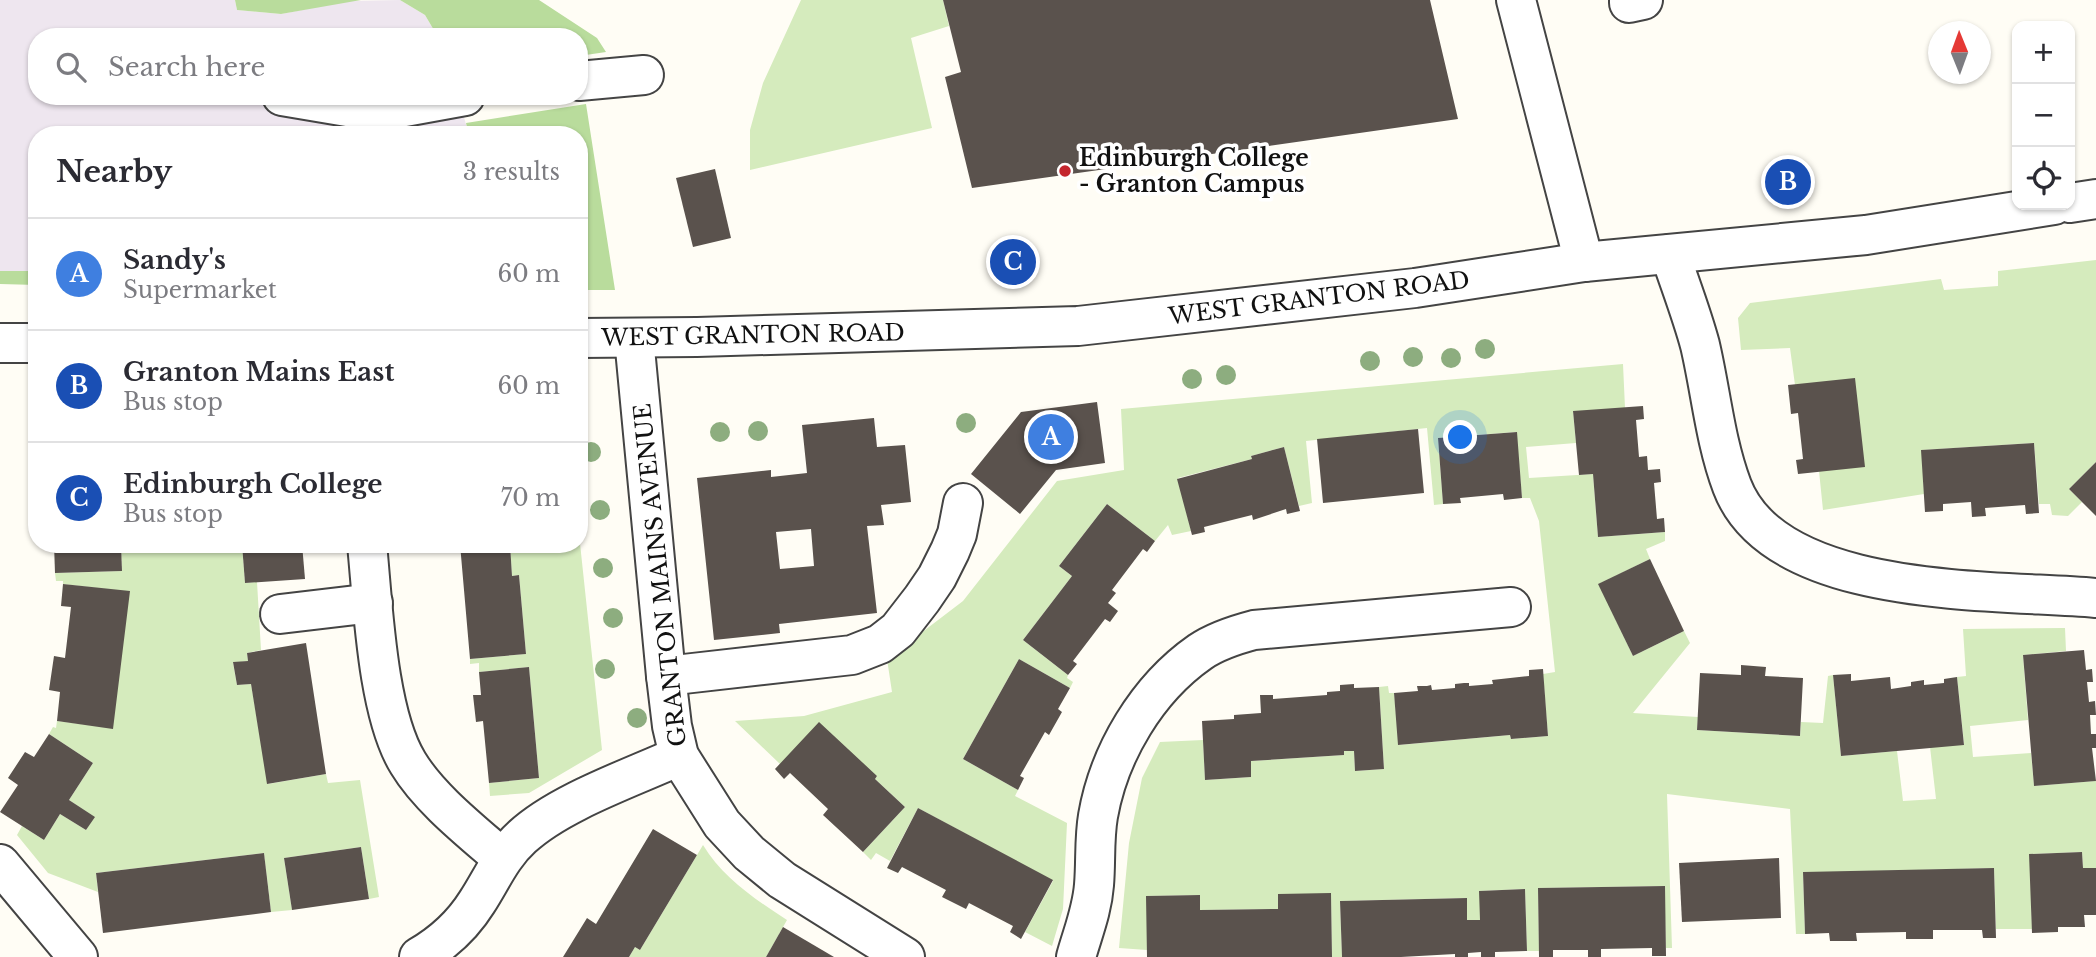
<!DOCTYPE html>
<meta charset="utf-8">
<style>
:root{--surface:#fff;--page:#f7f7f7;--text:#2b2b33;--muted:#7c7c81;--line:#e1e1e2;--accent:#0b8043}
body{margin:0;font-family:"Libre Baskerville",serif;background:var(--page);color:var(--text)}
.controls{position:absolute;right:21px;top:21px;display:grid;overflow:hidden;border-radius:14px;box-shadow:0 2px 5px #0004}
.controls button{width:63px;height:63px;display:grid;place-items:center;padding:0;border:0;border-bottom:2px solid var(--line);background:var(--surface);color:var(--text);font:35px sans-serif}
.compass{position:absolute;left:1928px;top:21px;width:63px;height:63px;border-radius:50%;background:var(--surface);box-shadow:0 2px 5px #0004;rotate:359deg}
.you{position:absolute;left:1461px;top:438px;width:24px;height:24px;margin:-18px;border:5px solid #fff;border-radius:50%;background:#1a73e8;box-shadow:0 0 0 10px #1a73e833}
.badge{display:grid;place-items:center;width:46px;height:46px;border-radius:50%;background:var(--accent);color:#fff;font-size:23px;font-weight:700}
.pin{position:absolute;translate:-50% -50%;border:4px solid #fff;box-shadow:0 2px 7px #0006}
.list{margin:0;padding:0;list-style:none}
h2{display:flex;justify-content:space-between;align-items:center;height:91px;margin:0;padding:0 28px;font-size:30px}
h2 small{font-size:23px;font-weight:400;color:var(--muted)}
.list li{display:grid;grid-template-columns:46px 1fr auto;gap:21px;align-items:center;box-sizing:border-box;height:112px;padding:0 28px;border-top:2px solid var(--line)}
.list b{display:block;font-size:26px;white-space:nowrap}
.list p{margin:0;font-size:23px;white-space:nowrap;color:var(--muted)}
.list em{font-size:23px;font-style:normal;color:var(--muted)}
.icon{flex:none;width:38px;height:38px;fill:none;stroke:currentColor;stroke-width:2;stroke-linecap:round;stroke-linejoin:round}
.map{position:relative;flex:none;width:2096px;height:957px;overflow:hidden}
.search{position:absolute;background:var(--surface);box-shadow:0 2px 5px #0004;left:28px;top:28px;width:560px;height:77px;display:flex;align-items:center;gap:18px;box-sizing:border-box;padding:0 24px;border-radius:28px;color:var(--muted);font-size:26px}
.panel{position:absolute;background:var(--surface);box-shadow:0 2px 5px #0004;left:28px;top:126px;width:560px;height:427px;border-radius:28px}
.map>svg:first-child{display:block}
</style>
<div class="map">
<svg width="2096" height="957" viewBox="0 0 2096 957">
<rect width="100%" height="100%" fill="#fffdf5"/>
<polygon fill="#eee6ef" points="0,0 235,0 237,10 281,14 348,1 400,0 425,15 438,37 37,37 37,96 458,96 469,135 37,135 37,271 0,271"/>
<g fill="#d5ebbd">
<polygon points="801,0 943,0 949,26 911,38 932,128 750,170 750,130 763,83"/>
<polygon points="2096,260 2096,462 2069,489 2082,502 2068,516 2052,515 2050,504 2039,504 2034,443 1922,450 1924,494 1823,510 1819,471 1795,385 1790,348 1741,350 1738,318 1750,303 1941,279 1944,290 1998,286 1998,271"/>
<polygon points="1623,364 1625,408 1573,412 1576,443 1526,447 1529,478 1593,474 1598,537 1665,532 1665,541 1646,549 1650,559 1599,584 1633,656 1684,631 1690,643 1633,713 1698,717 1697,730 1800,736 1801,722 1823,723 1828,676 1833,675 1841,756 1897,751 1903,801 1936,799 1930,747 1964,744 1957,677 1966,676 1963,629 2065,628 2066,651 2023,655 2028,720 1970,726 1973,757 2031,753 2034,786 2096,781 2096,868 2083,868 2082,852 2030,854 2032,929 1996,929 1994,868 1803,873 1805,934 1796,934 1790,809 1667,794 1672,948 1666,948 1664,886 1538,888 1539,951 1527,951 1525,889 1480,891 1480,920 1467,920 1466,898 1340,901 1342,957 1332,957 1331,893 1278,909 1200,910 1199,895 1147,896 1147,950 1119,948 1129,843 1142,778 1160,742 1203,740 1205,780 1251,777 1251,761 1344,755 1344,751 1354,751 1355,771 1384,769 1379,687 1388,686 1389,693 1394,693 1399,745 1510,735 1511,739 1548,736 1543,674 1555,672 1539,521 1530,498 1522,498 1516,432 1438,438 1443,504 1434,505 1427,428 1306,441 1312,503 1299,506 1284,447 1251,456 1252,459 1178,478 1191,531 1172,535 1168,525 1155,541 1107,504 1059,566 1072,576 1023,640 1068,675 1067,678 1073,682 1070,688 1019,659 963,759 1018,790 1015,796 1067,823 1063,909 1052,946 1025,932 1053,881 918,808 890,861 876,853 871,860 863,852 905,807 875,779 877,776 780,764 735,721 804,716 892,692 887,659 963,601 1057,481 1124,470 1121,409"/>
<polygon points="579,534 602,750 529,793 490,796 489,783 539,778 529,667 479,672 479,663 470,664 470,659 526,654 519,575 512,576 510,544 579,544"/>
<polygon points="121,544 242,544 245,583 257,582 261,650 247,653 248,661 233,663 237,685 251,684 268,784 326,774 328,783 360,780 379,897 369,899 361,847 284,858 292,910 271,912 264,853 96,873 98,892 48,873 17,835 22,826 44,840 60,814 86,830 94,817 69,800 93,763 49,734 53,727 56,728 57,721 112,728 129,592 63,584 63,581 56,581 55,573 122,571"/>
<path d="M703,845C722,877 756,900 787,920L766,957H629L635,947L640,950Z"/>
</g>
<g fill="#b9dc9c">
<polygon points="235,0 361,0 281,14 237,10"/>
<polygon points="400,0 539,0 597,38 606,52 579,56 579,37 438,37 425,15"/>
<polygon points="586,104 615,290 579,290 579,135 469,135 466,123"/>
<polygon points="0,271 37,271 37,285 0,284"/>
</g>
<g fill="#5a524d" fill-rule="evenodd">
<polygon points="943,0 1430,0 1458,119 972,188 945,77 961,72"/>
<polygon points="715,169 731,238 693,247 676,178"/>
<polygon points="1855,378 1865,467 1798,474 1796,460 1803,459 1798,413 1791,414 1788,385"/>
<polygon points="1097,402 1105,463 1056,470 1020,514 971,474 1021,412"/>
<polygon points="1643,406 1644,419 1636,420 1639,457 1647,456 1648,470 1660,469 1661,482 1654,483 1657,519 1664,518 1665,532 1598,537 1593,474 1579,475 1573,411"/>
<path d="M874,418L877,447L905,445L911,502L881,505L884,525L867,526L877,613L779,624L780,633L714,640L697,478L771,470V477L807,473L802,425ZM811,529L814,566L780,569L776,532Z"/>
<polygon points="1418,429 1424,493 1323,503 1317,439"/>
<polygon points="1517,432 1522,498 1504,500 1503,494 1460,498 1461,503 1443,504 1438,438"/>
<polygon points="2034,443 2039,513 2026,514 2025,505 1985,508 1986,516 1972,517 1971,502 1943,504 1943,511 1925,512 1921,450"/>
<polygon points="1284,447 1300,511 1287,514 1286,509 1253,520 1252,515 1204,527 1205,532 1192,535 1177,479 1252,459 1251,456"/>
<polygon points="2096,462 2096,516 2069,489"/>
<polygon points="1107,504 1155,541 1147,552 1143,549 1112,590 1116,593 1108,603 1118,611 1110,622 1105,619 1073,661 1077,664 1068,675 1023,640 1072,576 1059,566"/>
<polygon points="54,544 121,544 122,571 55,573"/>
<polygon points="242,544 302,544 305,579 245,583"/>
<polygon points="460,544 510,544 512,576 519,575 526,654 470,659"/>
<polygon points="1650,559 1684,631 1633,656 1598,584"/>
<polygon points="63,584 130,591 113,729 57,721 60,692 49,690 54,656 65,658 71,607 61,606"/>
<polygon points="306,643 326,774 267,784 251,684 237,685 233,662 248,661 247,653"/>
<polygon points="2084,650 2086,670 2092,669 2093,682 2087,682 2089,702 2095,701 2096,715 2090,715 2091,734 2096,734 2096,748 2092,748 2096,781 2034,786 2023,655"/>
<polygon points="1019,659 1070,688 1058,709 1062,712 1049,735 1045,732 1020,776 1024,778 1018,790 963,759"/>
<polygon points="1741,665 1766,667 1765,676 1803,678 1800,736 1697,730 1700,673 1741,675"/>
<polygon points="529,667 539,778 489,783 483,721 476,722 473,695 481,695 479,672"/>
<polygon points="1543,669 1548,736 1511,739 1510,735 1398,745 1394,693 1418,691 1417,686 1427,686 1431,685 1432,690 1455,688 1455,684 1464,683 1469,683 1469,686 1493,684 1492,680 1529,676 1529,670"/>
<polygon points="1851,674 1851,681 1890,677 1891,689 1911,686 1911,682 1924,680 1924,685 1944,683 1944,679 1957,677 1964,745 1841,756 1833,675"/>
<polygon points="1354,684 1354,688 1379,687 1384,769 1355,771 1354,751 1344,751 1344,755 1251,761 1251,777 1205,780 1202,721 1234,719 1234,715 1261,713 1260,695 1273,695 1273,699 1327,695 1327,692 1340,691 1340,685"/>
<polygon points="819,722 877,776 875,779 905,807 863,852 823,815 828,809 790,773 784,779 775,769"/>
<polygon points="49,734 93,763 69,800 95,817 86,830 60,814 44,840 0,812 18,785 8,778 25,752 34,757"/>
<polygon points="918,808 1053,880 1021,939 1010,932 1013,926 969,903 966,909 942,897 946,890 902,867 898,873 887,868"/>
<polygon points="653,829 697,855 640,950 635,947 629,957 563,957 587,918 596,924"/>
<polygon points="361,847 369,899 292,910 284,858"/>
<polygon points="2082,852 2083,868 2096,868 2096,915 2084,915 2085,927 2058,927 2058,932 2032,933 2029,854"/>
<polygon points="264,853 271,912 103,933 96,873"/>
<polygon points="1779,858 1781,918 1682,922 1679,863"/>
<polygon points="1994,868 1996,938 1983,938 1982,930 1933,930 1933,939 1906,939 1906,932 1856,933 1857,941 1830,941 1829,933 1805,934 1803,872"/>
<polygon points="1665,886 1666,956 1652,956 1652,948 1601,949 1601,957 1588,957 1588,950 1553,950 1553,957 1539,957 1538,888"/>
<polygon points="1525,889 1527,951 1495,952 1495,957 1481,957 1481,952 1468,953 1468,957 1455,957 1455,954 1401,957 1342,957 1340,901 1467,898 1467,920 1480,920 1479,891"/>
<polygon points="1331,893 1332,957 1147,957 1146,896 1200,895 1200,910 1278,909 1278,894"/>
<polygon points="783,927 834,957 766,957"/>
</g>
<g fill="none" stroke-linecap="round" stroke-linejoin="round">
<g stroke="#444" stroke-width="42">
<g id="minor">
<polyline points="1516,0 1584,262"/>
<polyline points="1629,0 1629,3 1643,0"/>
<polyline points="579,81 644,75"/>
<polyline points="282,96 377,112 465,96"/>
<polyline points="2070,203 2096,199"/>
<path d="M1670,254C1680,284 1692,315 1700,345C1711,392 1715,441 1732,486C1775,600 1996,589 2096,598"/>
<polyline points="579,338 697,337 1078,326 1415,288 1584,262 1866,235 2054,205"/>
<polyline points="634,338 666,676 672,726 679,756 722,824 749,853 782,880 905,957"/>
<polyline points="0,343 37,343"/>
<path d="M367,544C373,604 377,713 408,763C429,798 471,831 502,858"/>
<polyline points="280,614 373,603"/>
<polyline points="666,676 852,655 880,644 898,630 922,599 937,577 950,551 957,534 963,503"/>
<polyline points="0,864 78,957"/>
<path d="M419,957C443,943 462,926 477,902C492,879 501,856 522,837C560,802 631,778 679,756"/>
<path d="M1076,957C1083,932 1092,911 1094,885C1096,862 1094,839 1098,816C1109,753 1147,689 1200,652C1216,641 1235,635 1254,630L1511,607"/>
</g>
</g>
<use href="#minor" stroke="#fff" stroke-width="38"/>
</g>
<g fill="#8dad7f">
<circle cx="1485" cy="349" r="10"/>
<circle cx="1413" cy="357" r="10"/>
<circle cx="1451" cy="358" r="10"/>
<circle cx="1370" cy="361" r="10"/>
<circle cx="1226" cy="375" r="10"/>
<circle cx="1192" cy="379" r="10"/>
<circle cx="966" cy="423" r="10"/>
<circle cx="758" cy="431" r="10"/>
<circle cx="720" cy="432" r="10"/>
<circle cx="591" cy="452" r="10"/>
<circle cx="600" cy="510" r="10"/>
<circle cx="603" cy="568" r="10"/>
<circle cx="613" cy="618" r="10"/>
<circle cx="605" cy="669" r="10"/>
<circle cx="637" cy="718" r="10"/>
</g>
<circle fill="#c4262e" stroke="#fff" stroke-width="2.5" cx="1065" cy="171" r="7"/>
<g text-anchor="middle" stroke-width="7" stroke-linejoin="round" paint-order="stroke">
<g font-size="23" font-weight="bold" fill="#111" stroke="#fff" text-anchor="start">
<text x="1079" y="166">Edinburgh College<tspan x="1079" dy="26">- Granton Campus</tspan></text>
</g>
<g font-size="23" fill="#111" stroke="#fff">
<text transform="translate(1319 298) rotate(-7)" y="8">WEST GRANTON ROAD</text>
<text transform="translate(753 335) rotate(-1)" y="8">WEST GRANTON ROAD</text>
<text transform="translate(660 575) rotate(-96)" y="8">GRANTON MAINS AVENUE</text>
</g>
</g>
</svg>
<div class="controls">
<button>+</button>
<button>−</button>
<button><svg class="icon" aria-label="locate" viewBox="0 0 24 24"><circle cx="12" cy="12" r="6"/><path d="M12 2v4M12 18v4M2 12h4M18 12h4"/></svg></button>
</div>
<svg class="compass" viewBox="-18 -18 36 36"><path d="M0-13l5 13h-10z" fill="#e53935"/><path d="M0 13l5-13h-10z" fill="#7c7c81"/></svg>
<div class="you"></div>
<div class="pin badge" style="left:1051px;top:437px;background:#3f7fe0">A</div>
<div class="pin badge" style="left:1788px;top:182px;background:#1a4fb4">B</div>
<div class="pin badge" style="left:1013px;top:262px;background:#1a4fb4">C</div>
<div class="search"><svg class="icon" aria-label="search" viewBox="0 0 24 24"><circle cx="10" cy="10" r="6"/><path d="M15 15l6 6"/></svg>Search here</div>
<section class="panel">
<h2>Nearby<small>3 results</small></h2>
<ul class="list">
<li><span class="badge" style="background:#3f7fe0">A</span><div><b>Sandy's</b><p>Supermarket</p></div><em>60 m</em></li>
<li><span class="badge" style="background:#1a4fb4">B</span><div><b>Granton Mains East</b><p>Bus stop</p></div><em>60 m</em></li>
<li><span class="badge" style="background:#1a4fb4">C</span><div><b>Edinburgh College</b><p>Bus stop</p></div><em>70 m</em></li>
</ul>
</section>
</div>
